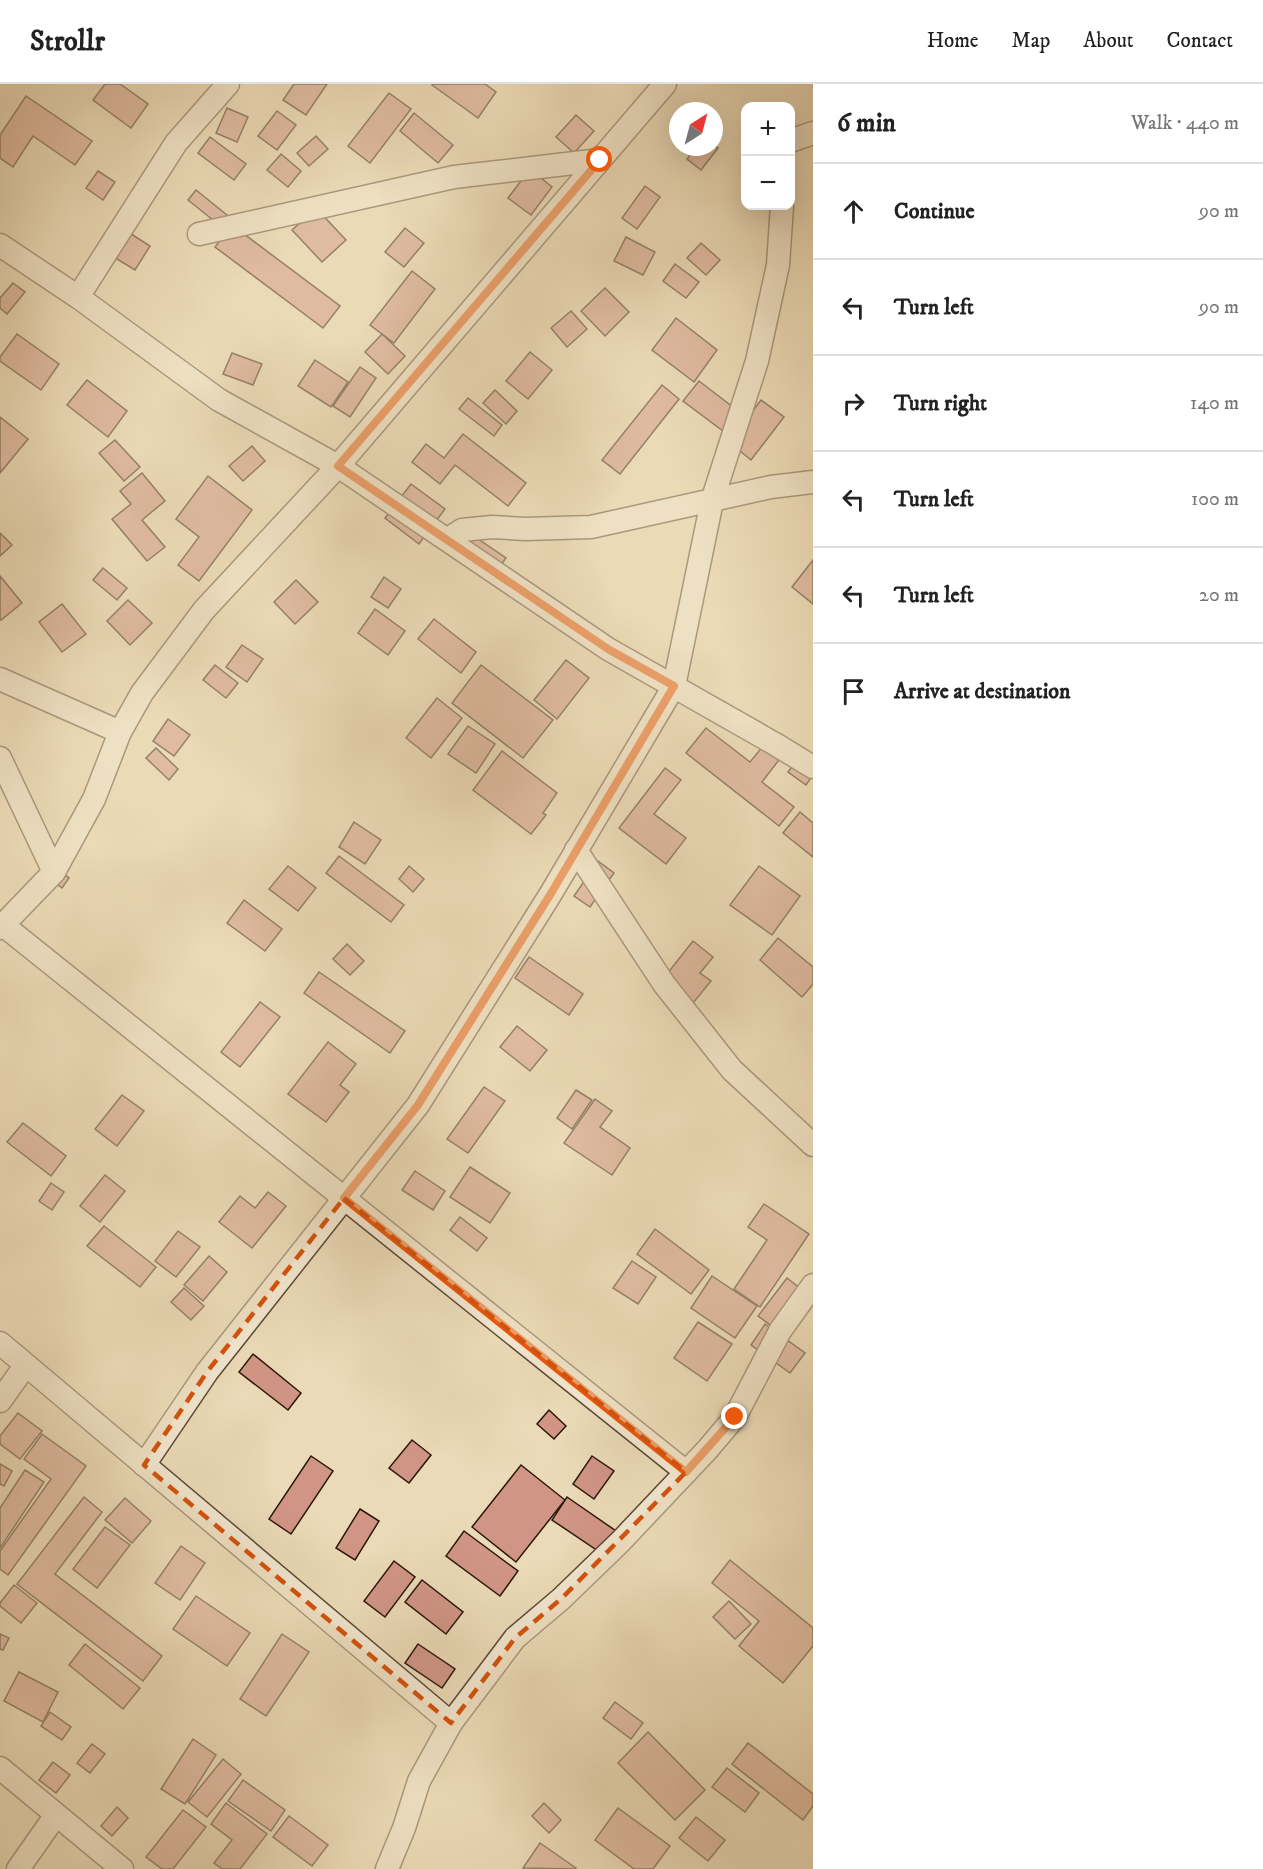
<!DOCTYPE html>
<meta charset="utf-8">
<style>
:root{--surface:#fff;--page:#f2f2f2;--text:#222;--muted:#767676;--line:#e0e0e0}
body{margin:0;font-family:"IM FELL DW Pica",serif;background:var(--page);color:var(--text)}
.controls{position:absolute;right:18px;top:18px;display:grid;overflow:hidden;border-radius:12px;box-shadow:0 6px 24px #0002}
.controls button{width:54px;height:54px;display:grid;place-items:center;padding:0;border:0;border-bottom:2px solid var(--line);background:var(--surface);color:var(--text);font:30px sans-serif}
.compass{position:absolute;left:669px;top:18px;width:54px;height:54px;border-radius:50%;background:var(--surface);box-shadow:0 6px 24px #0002;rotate:36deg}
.stop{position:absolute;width:18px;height:18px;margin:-14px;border:4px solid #ea580c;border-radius:50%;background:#fff}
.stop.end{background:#ea580c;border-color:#fff;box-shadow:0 2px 6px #0008}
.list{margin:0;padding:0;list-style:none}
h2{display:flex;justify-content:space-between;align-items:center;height:78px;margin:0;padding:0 24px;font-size:26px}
h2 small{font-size:20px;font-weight:400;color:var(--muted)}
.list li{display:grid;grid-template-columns:39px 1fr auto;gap:18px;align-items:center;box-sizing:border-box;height:96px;padding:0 24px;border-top:2px solid var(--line)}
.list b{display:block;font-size:22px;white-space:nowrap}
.list em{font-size:20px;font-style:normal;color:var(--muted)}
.icon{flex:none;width:33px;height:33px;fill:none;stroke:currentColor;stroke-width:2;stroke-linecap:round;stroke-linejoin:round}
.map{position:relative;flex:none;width:813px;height:1785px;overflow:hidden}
header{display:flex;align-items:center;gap:36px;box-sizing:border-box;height:84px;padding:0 30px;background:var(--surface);border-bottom:2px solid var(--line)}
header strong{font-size:28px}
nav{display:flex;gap:33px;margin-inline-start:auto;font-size:21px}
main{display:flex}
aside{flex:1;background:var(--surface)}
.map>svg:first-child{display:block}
</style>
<header>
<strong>Strollr</strong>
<nav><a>Home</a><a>Map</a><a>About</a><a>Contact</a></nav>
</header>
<main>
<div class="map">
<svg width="813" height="1785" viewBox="0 0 813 1785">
<rect width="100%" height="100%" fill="#ebdab7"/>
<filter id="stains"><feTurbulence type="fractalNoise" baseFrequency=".00333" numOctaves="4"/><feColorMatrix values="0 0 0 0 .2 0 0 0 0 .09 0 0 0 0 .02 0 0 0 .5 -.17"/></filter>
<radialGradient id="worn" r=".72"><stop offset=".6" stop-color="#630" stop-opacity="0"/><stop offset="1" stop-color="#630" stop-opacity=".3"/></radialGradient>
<g fill="#d19586" stroke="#2b170a" stroke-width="1.5">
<polygon points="105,0 120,0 148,20 131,44 93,16"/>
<polygon points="294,0 327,0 306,31 283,16"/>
<polygon points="433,0 485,0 496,8 478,34 432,1"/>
<polygon points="389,9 411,25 370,79 348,62"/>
<polygon points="26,12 92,57 75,81 33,52 13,83 0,74 0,51"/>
<polygon points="227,24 248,33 237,58 216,49"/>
<polygon points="277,27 296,41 277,66 258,52"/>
<polygon points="414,29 453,61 438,79 400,47"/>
<polygon points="576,31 594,47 574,69 556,53"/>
<polygon points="316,52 328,65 309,82 297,69"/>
<polygon points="210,53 246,80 234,96 198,69"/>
<polygon points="714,60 718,64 701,86 687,75 696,63 714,63"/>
<polygon points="281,70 301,87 288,103 267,86"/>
<polygon points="530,85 552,103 531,131 508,114"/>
<polygon points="98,87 115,98 103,116 86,104"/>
<polygon points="645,102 660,113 637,145 622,134"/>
<polygon points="196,106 232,135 224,145 188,116"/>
<polygon points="316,124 346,156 322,178 292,146"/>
<polygon points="232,141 340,222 323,244 215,163"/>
<polygon points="405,144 424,159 404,183 385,168"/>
<polygon points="128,148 150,162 135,186 112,172"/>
<polygon points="626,153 655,168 643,191 614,177"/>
<polygon points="701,159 720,176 706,191 687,174"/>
<polygon points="675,180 699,198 686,214 663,197"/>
<polygon points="412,187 435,205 394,259 370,241"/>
<polygon points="13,199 25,208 7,230 0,224 0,214"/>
<polygon points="605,204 629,228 605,252 581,227"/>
<polygon points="571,227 587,245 567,263 551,244"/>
<polygon points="676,234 717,266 694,298 652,266"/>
<polygon points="17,250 59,280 41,306 0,277 0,273"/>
<polygon points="382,250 405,272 388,290 365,268"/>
<polygon points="530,268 552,286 528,315 506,297"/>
<polygon points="232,269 262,280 253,301 223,290"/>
<polygon points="315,276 348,298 331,323 298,302"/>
<polygon points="360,283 376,294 350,333 333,322"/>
<polygon points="87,296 127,327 108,353 67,321"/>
<polygon points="699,297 738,327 723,347 683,317"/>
<polygon points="662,301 679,315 620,390 602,376"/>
<polygon points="495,306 517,327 506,340 483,319"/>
<polygon points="468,314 502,341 494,352 459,325"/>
<polygon points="761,316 784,333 751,376 729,358"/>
<polygon points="0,333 28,355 0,389"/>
<polygon points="463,350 526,399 508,422 455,381 440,400 412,378 426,360 444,374"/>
<polygon points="115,356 140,383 124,397 99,369"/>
<polygon points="252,362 265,377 243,397 229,382"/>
<polygon points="142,389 165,417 142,436 165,463 147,477 112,435 131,420 120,407"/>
<polygon points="208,392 252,426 199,497 178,481 199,453 176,435"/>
<polygon points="411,400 445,425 419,460 385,434"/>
<polygon points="456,440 506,474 493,492 444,457"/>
<polygon points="0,449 12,461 0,472"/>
<polygon points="813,476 813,520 792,503"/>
<polygon points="103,484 127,504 117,516 93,496"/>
<polygon points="0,492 22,519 1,536 0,534"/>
<polygon points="384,493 401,505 388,524 371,513"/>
<polygon points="296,496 318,518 295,540 274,518"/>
<polygon points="128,516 152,539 130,561 107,537"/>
<polygon points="62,520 86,550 62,568 39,538"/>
<polygon points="375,525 405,547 388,571 358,549"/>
<polygon points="434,535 476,568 461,589 418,555"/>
<polygon points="242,561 263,575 247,598 226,583"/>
<polygon points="566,576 589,594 557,635 534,616"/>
<polygon points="215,581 238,599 226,614 203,596"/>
<polygon points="481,581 553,636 523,674 452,619"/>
<polygon points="437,614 462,634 431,674 406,654"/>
<polygon points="168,635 190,651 174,672 153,657"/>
<polygon points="468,642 495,660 476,689 448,670"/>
<polygon points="706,644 750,678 772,651 788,664 762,698 794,723 779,742 686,669"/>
<polygon points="156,664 178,685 169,696 146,674"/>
<polygon points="804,666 813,691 806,701 788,688"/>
<polygon points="502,667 557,709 543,729 546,731 531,750 473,706"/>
<polygon points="665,684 681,696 654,730 686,754 666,780 619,744"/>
<polygon points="800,728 813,739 813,773 783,749"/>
<polygon points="354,738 381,756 365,780 339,763"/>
<polygon points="339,772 404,821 391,838 326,789"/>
<polygon points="598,777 614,789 590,823 574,812"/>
<polygon points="50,779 69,794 62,804 42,789"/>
<polygon points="288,782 316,804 298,827 269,805"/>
<polygon points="409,782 424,795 413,808 399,795"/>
<polygon points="759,782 800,812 772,851 730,821"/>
<polygon points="244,816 282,845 265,867 227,839"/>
<polygon points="778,854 813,883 813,900 802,913 760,876"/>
<polygon points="693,857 713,873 700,889 711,897 693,919 663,895"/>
<polygon points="347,860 364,877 350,891 333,875"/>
<polygon points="529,873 583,910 569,931 515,894"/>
<polygon points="319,888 405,947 390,969 304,909"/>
<polygon points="260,918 280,933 240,983 221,968"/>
<polygon points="517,942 547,966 530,987 500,963"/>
<polygon points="328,958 356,980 340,1001 349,1008 326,1038 288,1010"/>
<polygon points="484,1003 505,1017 468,1069 447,1055"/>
<polygon points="576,1006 592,1016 572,1045 557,1034"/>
<polygon points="122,1011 144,1027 117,1062 95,1045"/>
<polygon points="595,1015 612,1027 600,1043 630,1064 612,1091 564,1059"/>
<polygon points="23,1039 66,1072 51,1092 7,1058"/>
<polygon points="470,1083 510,1109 490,1139 450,1113"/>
<polygon points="415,1087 445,1107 433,1126 402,1106"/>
<polygon points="105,1091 125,1107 100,1138 80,1122"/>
<polygon points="51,1099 64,1108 52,1126 39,1117"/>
<polygon points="268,1108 286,1122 252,1164 219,1138 240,1112 255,1124"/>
<polygon points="764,1120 809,1150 760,1223 734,1205 767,1156 748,1143"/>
<polygon points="460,1133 487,1154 477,1167 450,1146"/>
<polygon points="104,1142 156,1183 140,1203 87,1162"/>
<polygon points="655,1145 709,1186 691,1210 637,1170"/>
<polygon points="178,1147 200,1163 176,1193 155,1177"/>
<polygon points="209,1172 227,1188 203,1217 184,1201"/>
<polygon points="632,1177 656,1193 638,1220 613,1204"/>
<polygon points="712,1192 757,1222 735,1254 691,1224"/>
<polygon points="787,1194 810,1212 781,1249 758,1232"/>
<polygon points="184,1204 204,1222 191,1236 171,1218"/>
<polygon points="698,1238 732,1260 707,1297 674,1274"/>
<polygon points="765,1240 805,1269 790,1289 751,1261"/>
<polygon points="253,1270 301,1309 288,1326 239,1288"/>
<polygon points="549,1326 566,1342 554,1355 537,1340"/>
<polygon points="18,1329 42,1347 20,1375 0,1360 0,1352"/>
<polygon points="42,1350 86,1382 8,1491 0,1485 0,1467 51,1395 24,1375"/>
<polygon points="412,1356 431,1371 409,1399 389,1384"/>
<polygon points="311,1372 333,1387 291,1450 269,1435"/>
<polygon points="592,1372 614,1387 594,1415 573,1400"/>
<polygon points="0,1380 12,1387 4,1402 0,1400"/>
<polygon points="521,1381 565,1416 516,1478 472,1443"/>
<polygon points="25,1386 44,1398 0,1464 0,1424"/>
<polygon points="84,1413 102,1428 55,1490 162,1572 143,1597 17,1500"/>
<polygon points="567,1413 619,1449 604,1471 552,1436"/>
<polygon points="125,1414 151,1437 132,1459 105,1436"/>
<polygon points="360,1425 379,1437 355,1476 336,1464"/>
<polygon points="105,1443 130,1461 97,1504 73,1485"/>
<polygon points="464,1447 518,1487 500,1512 446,1472"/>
<polygon points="181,1462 205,1479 180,1516 155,1499"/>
<polygon points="730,1476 813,1544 813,1562 783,1599 739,1562 759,1537 712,1499"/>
<polygon points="394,1477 415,1493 385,1533 364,1517"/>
<polygon points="422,1496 463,1528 446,1550 405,1518"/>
<polygon points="14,1501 37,1519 21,1539 0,1522 0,1519"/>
<polygon points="196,1512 250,1549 227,1582 173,1545"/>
<polygon points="729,1517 751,1540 735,1555 713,1533"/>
<polygon points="0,1550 9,1554 3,1566 0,1565"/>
<polygon points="282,1550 309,1568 266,1632 240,1615"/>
<polygon points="85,1560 140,1604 123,1625 69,1581"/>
<polygon points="418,1560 455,1585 442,1604 405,1579"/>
<polygon points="19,1588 58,1608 43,1638 4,1617"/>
<polygon points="615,1618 643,1639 631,1655 603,1634"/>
<polygon points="50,1628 71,1643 62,1656 41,1642"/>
<polygon points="648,1648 705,1706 675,1736 618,1679"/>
<polygon points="193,1655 216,1671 185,1720 161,1705"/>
<polygon points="748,1659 813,1710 813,1722 803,1736 732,1680"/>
<polygon points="92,1660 105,1670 90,1689 77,1679"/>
<polygon points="223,1675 241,1690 207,1733 188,1718"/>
<polygon points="53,1678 70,1691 56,1709 39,1696"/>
<polygon points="727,1684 759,1709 745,1728 712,1703"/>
<polygon points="243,1696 285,1726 271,1747 228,1717"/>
<polygon points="226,1719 267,1750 240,1785 222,1785 214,1779 232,1756 211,1740"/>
<polygon points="544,1719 561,1736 549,1749 532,1732"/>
<polygon points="117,1723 128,1734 112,1752 101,1742"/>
<polygon points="618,1724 670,1762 653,1785 634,1785 595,1756"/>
<polygon points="183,1726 206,1743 173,1785 162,1785 146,1773"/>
<polygon points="289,1732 328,1761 312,1782 273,1753"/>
<polygon points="696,1733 725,1756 708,1777 679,1754"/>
<polygon points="540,1759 576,1784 575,1785 523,1784"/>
</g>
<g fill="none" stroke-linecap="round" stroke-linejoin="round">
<g stroke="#5b4835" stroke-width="25">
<g id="street">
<polyline points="790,57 813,49"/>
<polyline points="199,150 454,93 600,76"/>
<polyline points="0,161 78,213 219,316 338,382 608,565 775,660 813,683"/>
<polyline points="78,213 176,59 228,0"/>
<polyline points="448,455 462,446 492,443 525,445 591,443 771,403 813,398"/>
<polyline points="0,595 120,648"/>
<polyline points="0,674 54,788"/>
<polyline points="576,766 664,900 732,986 813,1061"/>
<polyline points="3,841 686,1388"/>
<polyline points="0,844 54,788 94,715 120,648 142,609 204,526 338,382 665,0"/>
<polyline points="0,1259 451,1639"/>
<polyline points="0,1317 25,1282"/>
<polyline points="144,1381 207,1288 418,1021 550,811 674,602 712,417 757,277 778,181 782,122"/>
<polyline points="0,1684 122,1785"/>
<polyline points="18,1785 56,1731"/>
<polyline points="387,1785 404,1744 419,1697 451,1639 515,1554 561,1515 620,1458 707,1366 735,1333 780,1247 813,1201"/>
</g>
</g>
<use href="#street" stroke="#f2e7d0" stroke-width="22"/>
</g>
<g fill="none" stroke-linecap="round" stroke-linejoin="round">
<polyline stroke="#ea580c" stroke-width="8" points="600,76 338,382 608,565 674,602 550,811 418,1021 344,1114 686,1388 735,1333"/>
</g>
<path d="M0 0H813V1785H0ZM344,1114L686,1388L561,1515L515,1554L451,1639L144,1381L207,1288Z" fill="#ebdab7" fill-opacity=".55" fill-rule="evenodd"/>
<path fill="none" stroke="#d5520c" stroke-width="4.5" stroke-dasharray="12 8" stroke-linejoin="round" d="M344,1114L686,1388L561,1515L515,1554L451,1639L144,1381L207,1288Z"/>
<rect width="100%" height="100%" filter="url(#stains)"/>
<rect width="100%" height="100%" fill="url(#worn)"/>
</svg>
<div class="controls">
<button>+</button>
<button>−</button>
</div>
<svg class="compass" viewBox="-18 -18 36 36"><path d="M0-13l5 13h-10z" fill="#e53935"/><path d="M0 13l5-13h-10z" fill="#767676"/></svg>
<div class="stop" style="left:600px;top:76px"></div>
<div class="stop end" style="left:735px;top:1333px"></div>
</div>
<aside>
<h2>6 min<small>Walk · 440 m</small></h2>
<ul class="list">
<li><svg class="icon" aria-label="ahead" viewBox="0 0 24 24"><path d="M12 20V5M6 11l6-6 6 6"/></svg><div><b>Continue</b></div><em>90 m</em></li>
<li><svg class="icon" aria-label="left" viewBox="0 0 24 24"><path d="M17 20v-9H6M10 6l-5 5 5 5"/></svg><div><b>Turn left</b></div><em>90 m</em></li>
<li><svg class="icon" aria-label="right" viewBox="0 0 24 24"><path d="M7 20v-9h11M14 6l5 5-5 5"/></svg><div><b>Turn right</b></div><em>140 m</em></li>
<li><svg class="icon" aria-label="left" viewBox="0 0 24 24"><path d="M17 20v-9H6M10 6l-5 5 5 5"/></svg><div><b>Turn left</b></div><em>100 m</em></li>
<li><svg class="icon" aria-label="left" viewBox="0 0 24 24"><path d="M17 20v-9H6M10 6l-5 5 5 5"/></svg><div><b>Turn left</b></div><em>20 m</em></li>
<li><svg class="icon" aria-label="arrive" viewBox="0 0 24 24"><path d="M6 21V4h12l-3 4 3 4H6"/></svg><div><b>Arrive at destination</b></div></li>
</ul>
</aside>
</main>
